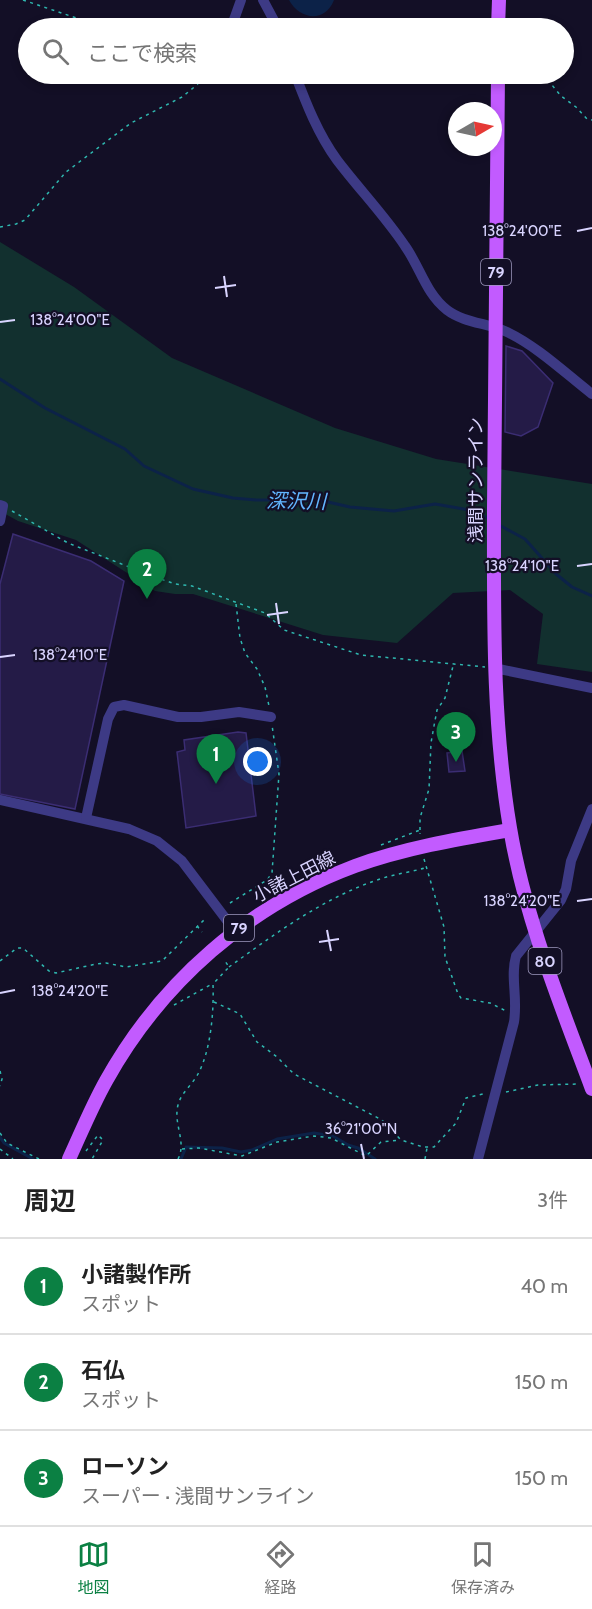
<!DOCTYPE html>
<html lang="ja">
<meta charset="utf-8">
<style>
:root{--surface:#fff;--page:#f2f2f2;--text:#222;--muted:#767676;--line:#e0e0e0;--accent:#0b8043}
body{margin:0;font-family:Cabin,"Noto Sans JP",sans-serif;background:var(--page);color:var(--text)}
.compass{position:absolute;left:448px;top:102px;width:54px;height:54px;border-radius:50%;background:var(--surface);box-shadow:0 3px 9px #0003;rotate:81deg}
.you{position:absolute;left:258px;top:762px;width:21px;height:21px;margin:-15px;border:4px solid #fff;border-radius:50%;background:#1a73e8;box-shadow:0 0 0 9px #1a73e833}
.badge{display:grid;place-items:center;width:39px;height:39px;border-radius:50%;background:var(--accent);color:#fff;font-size:20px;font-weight:700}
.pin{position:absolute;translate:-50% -50px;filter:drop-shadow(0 2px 3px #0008)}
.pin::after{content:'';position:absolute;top:32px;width:21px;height:18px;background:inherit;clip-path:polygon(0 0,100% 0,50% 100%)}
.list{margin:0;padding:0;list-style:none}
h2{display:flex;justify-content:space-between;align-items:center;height:78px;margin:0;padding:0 24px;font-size:26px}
h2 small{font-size:20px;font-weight:400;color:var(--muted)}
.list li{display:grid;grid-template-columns:39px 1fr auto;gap:18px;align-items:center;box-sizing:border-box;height:96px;padding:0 24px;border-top:2px solid var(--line)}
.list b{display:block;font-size:22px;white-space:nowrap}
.list p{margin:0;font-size:20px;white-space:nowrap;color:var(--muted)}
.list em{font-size:20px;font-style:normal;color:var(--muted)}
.icon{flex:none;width:33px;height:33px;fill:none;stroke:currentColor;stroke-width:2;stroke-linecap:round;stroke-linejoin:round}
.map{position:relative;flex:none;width:592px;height:1159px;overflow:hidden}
.search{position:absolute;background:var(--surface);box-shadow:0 3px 9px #0003;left:18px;right:18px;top:18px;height:66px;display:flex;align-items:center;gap:15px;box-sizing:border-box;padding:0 21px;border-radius:33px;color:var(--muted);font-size:22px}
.sheet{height:366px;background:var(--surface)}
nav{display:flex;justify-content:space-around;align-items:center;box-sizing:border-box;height:84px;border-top:2px solid var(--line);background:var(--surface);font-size:16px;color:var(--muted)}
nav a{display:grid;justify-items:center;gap:3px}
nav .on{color:var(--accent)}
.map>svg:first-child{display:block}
</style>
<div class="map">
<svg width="592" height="1159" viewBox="0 0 592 1159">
<rect width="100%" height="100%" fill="#130f26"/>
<polygon fill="#12302f" points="0,242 74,287 172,358 335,428 436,459 592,484 592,672 537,664 543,614 510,590 453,593 397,643 323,635 193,594 175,594 155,591 76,540 18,521 0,511"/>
<path fill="#0c2248" d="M289,0H334C325,23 300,20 289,0Z"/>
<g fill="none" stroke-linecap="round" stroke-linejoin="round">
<g stroke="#0c2248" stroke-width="3">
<polyline points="0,379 45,408 125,449 144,466 193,489 233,498 256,500 319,500 350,507 394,511 435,504 475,511 491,520"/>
<polyline points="499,525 525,539 556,574 572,587 592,596"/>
<polyline points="0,1137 4,1143 33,1159"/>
<polyline points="181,1159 186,1147 222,1148 241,1152 252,1150 277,1139 314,1133 333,1136 348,1145 358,1148 375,1159"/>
</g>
</g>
<g fill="#241b47" stroke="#3b2d73" stroke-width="1.5">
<polygon points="506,346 522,351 553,383 538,427 521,436 505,432"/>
<polygon points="13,534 91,561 124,581 75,809 0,794 0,584"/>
<polygon points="238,732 246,733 256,816 186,828 177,752 185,750 184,740"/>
<polygon points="462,751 465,771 449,772 447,753"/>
</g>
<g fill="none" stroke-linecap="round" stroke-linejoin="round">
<g stroke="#2fb8b0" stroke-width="1.5" stroke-dasharray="3 4.5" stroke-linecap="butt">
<polyline points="23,0 106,28"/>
<polyline points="543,74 561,96 576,107 587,119 592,120"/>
<polyline points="0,227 16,224 25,220 66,172 131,123 182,97 198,84"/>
<polyline points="12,511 68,543 152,576 175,584 192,586 265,613 284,630 361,655 485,667"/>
<polyline points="236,604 240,638 245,653 257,669 265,687 269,706"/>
<polyline points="420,830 420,818 429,789 431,743 434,726 437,710 445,698 453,666"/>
<polyline points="381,845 420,830 420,834"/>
<polyline points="424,859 444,927 445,957 458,994 461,998 490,1003 506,1011"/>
<polyline points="230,903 267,880 272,873 279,774 272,725"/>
<polyline points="197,926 202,932"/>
<polyline points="0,961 17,948 23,948 49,971 56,973 96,964 106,963 126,967 162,961 206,918"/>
<path d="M229,967C276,933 325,897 380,879C395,874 411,872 425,868"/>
<polyline points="214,1002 240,1014 257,1042 277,1057 294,1074 382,1120 401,1140 423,1147 434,1147 456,1123 466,1098 483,1094"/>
<polyline points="174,1005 212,984"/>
<polyline points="0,1071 2,1079 0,1086"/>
<polyline points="506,1092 538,1085 578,1084"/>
<polyline points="0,1133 7,1143 39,1159"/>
<polyline points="0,1149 13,1159"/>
<polyline points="182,1149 199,1148 242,1156 277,1142 314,1136 331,1138 366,1156 381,1142 400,1140"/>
<polyline points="86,1151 98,1135 103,1140 92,1159"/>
<path d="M178,1159C187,1142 173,1124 178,1105C181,1093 192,1085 198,1074C211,1050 214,1011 213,984L229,967L225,961"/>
<polyline points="425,1159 427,1148"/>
</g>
<g stroke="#3d3a85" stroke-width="10">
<polyline points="263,0 278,28"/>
<polyline points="231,28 241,0"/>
<path d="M295,74C306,103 318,134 337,160C359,189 385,216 405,246C420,267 426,294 447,310C464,323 488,323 507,332C538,347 565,373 592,394"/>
<polyline points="204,78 207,74"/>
<polyline points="0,505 3,506 0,521"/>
<polyline points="494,668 592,688"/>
<polyline points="0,800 129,829 157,841 182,861 235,931"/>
<polyline points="86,818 108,719 114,707 124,705 178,717 201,717 239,712 271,717"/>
<path d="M478,1159L514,1022C518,997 510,977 516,956L561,900L566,889L571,861L592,809"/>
</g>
<g stroke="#c25bff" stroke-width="14">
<polyline points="498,28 499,0"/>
<path d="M498,74C497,218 494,363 494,508C494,615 492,721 510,828C525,918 560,1003 592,1089"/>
<path d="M69,1159C81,1133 92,1106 106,1081C161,982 249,905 355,866C405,848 458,839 510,830"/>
</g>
</g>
<path fill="none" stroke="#d9d4ff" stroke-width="2" d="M577,231L592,228M224,276L227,297M215,288L236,285M0,322L15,320M577,566L592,564M276,603L279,624M267,615L288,612M0,657L15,655M577,901L592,899M327,930L331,951M319,942L339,939M0,993L15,990M361,1144L364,1159"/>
<g text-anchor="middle" stroke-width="4.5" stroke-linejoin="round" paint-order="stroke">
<g fill="#130f26" stroke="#9e99be" stroke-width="1.5">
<rect x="481" y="259" width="30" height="26" rx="4.5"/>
<rect x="224" y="915" width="30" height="26" rx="4.5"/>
<rect x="528.5" y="948" width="33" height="26" rx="4.5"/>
</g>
<g font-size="16" font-weight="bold" fill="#d9d4ff">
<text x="496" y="278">79</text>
<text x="239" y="934">79</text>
<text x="545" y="967">80</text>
</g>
<g font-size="18" fill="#d9d4ff" stroke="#130f26">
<text transform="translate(476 480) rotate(-90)" y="6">浅間サンライン</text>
<text transform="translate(294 877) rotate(-27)" y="6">小諸上田線</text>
</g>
<g font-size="20" font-style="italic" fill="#62b6ff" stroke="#130f26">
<text transform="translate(296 501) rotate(1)" y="7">深沢川</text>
</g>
</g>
<g font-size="15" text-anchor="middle" fill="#d9d4ff" stroke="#130f26" stroke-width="4.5" stroke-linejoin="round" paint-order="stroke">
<text x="522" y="236">138°24'00"E</text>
<text x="70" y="325">138°24'00"E</text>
<text x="522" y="571">138°24'10"E</text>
<text x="70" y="660">138°24'10"E</text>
<text x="522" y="906">138°24'20"E</text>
<text x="70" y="996">138°24'20"E</text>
<text x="361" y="1134">36°21'00"N</text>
</g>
</svg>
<svg class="compass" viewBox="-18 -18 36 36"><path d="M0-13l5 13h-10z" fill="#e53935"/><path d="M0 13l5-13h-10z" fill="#767676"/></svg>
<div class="you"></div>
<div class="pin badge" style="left:216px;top:784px">1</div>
<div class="pin badge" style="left:147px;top:599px">2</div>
<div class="pin badge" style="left:456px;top:762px">3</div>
<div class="search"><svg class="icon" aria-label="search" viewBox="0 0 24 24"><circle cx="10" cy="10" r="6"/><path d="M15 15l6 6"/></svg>ここで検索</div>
</div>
<section class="sheet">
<h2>周辺<small>3件</small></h2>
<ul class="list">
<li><span class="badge">1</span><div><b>小諸製作所</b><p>スポット</p></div><em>40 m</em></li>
<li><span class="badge">2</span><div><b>石仏</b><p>スポット</p></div><em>150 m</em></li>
<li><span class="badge">3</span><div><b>ローソン</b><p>スーパー · 浅間サンライン</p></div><em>150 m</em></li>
</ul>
</section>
<nav>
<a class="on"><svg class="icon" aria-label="map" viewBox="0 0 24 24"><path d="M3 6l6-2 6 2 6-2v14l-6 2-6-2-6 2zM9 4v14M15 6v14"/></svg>地図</a>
<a><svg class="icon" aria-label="directions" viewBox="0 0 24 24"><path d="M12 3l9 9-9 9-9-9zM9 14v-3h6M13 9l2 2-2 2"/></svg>経路</a>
<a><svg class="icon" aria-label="saved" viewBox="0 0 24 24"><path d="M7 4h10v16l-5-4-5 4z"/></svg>保存済み</a>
</nav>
